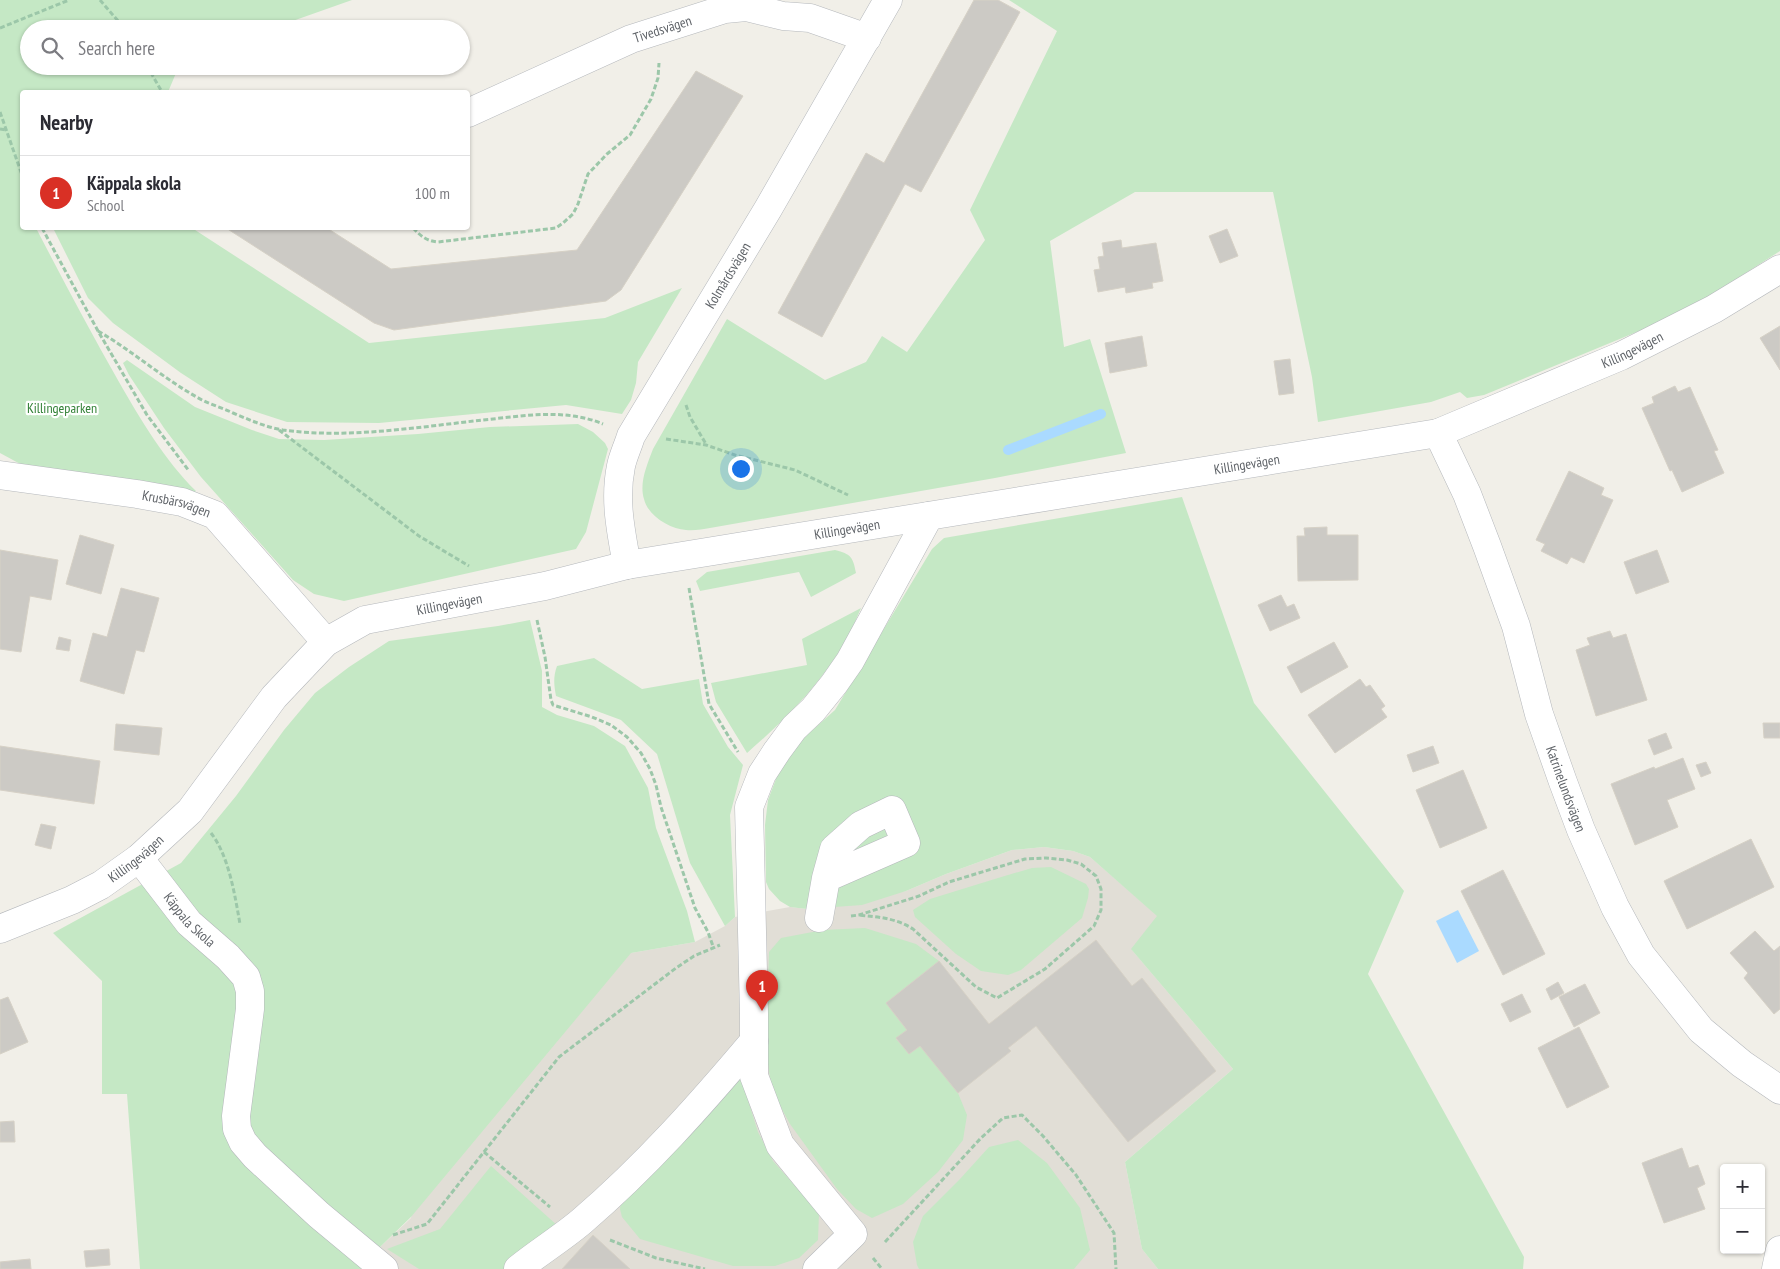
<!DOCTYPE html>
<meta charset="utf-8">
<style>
:root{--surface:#fff;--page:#f2f2f3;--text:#2b2b33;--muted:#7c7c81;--line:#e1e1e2;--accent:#d93025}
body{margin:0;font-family:"PT Sans Narrow",sans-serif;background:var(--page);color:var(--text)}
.controls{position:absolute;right:15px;bottom:15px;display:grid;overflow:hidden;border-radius:5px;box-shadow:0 1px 4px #0004}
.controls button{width:45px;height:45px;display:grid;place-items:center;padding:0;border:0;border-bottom:1px solid var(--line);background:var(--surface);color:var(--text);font:25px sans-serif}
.you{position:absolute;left:740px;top:468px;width:18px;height:18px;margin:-12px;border:4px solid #fff;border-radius:50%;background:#1a73e8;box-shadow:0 0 0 8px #1a73e833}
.badge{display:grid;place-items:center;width:32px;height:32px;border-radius:50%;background:var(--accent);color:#fff;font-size:16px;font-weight:700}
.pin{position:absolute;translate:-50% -41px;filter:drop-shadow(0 1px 2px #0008)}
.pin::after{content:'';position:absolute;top:26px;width:18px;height:15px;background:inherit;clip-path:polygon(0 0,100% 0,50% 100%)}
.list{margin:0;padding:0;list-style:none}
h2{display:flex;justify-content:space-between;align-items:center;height:65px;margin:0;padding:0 20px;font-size:21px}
h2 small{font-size:16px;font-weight:400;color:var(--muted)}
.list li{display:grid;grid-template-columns:32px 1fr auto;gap:15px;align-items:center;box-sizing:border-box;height:75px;padding:0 20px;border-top:1px solid var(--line)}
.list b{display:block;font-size:19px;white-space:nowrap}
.list p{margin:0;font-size:16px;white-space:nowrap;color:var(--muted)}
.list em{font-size:16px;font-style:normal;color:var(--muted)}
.icon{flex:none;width:28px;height:28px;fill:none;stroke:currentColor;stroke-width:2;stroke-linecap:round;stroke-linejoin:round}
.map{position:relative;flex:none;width:1780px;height:1269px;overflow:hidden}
.search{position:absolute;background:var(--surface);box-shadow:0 1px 4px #0004;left:20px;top:20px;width:450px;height:55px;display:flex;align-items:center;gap:12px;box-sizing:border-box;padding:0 18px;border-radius:28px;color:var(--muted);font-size:19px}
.panel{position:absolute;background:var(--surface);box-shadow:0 1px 4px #0004;left:20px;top:90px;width:450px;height:140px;border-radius:5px}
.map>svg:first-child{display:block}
</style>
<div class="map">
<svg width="1780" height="1269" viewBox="0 0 1780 1269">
<rect width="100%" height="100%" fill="#f1efe8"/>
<polygon fill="#e1ded6" points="488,834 631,953 695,942 725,926 735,917 790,907 807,909 906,891 946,874 1012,850 1044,847 1073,851 1090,857 1158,916 1132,950 1233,1069 1125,1162 1142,1249 1158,1269 385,1269 379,1248 411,1218"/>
<g fill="#c5e8c5">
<path d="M0,0H352L270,29H29V66H179L168,92H22V228H36C63,280 90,331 119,382C140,419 166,462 196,491L192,494L24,466L0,453Z"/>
<path d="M1009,0H1780V251L1685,312L1484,395L1467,398L1460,392L1431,402L1318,422L1312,377L1273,192H1135L1050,241L1064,347L1090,339L1126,453L995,478L710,528C703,529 694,531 686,530C670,529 648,516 644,499C639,483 647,465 653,449L727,319L825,380L866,362L882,336L907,352L985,240L970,210L1057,31Z"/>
<polygon points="53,228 192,228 369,343 605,318 682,288 638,362 636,383 631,400 622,414 566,405 379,423 287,422 226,402 181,373 113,323 88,298"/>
<polygon points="127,360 195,407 252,430 279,439 324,440 418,434 490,427 578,424 593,432 605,443 608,449 586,532 576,549 344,601 314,594 293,580 201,477 164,428 129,375 123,363"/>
<polygon points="1182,497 1254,703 1404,891 1368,974 1524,1257 1523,1269 1158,1269 1142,1249 1125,1162 1233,1069 1131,949 1157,916 1090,857 1073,851 1044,847 1012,850 946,874 906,891 862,905 807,909 790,907 780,901 769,889 766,882 765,825 768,800 779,771 798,743 835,710 932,549 944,538"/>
<path d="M835,550C851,554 853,557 856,573L811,597L799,572L700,591L696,581L707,572Z"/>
<path d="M861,608C856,619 852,630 846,640C821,684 785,720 747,753L716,702L711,683L807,665L802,639Z"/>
<polygon points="530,620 542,671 542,707 557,715 594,726 625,746 648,788 656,828 687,911 695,942 631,953 411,1217 379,1248 385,1269 140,1269 127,1094 102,1094 102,981 53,933 181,863 236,796 284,730 315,693 349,667 389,641 498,626"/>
<path d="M594,658L642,689L699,679L703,704L728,747L743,765L730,815L735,917L725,926L690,863L657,754L621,720L556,696C554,685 553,677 557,666Z"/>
<polygon points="1051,867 1086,884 1089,889 1088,898 1082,918 1021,970 1008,975 981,971 956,954 915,917 913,910 930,899 998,878 1032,868"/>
<polygon points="865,928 916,944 939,961 886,1003 907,1030 896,1039 909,1054 920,1046 958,1093 967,1115 963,1140 938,1172 903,1204 872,1218 856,1209 837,1189 790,1124 772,1091 766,1051 769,952 781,938 823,930"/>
<polygon points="735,1075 741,1078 758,1132 773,1161 819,1213 818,1240 799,1258 775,1266 733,1266 640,1239 622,1217 620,1209 621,1200"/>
<polygon points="1018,1140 1047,1163 1080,1208 1090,1250 1074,1269 919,1269 917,1265 913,1242 923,1216 960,1179 989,1147"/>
<polygon points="491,1166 558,1226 506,1269 419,1269 387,1249 440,1229"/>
</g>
<polygon fill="#aadaff" points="1458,910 1479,951 1457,963 1436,921"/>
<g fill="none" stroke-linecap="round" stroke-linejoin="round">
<polyline stroke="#aadaff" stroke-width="10" points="1008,450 1101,414"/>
</g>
<g fill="#cccac5" stroke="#d6d1c6">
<polygon points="974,0 998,0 1020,12 921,192 905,184 822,337 778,313 866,153 884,163"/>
<polygon points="696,71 743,96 621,290 606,301 394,330 374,323 226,228 327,228 391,269 577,250"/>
<polygon points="1227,229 1238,256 1220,263 1209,236"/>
<polygon points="1121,240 1122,248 1156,243 1163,281 1152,283 1153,288 1126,293 1125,287 1098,292 1094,270 1100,269 1098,257 1104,256 1102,243"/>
<polygon points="1780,326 1780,370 1760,338"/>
<polygon points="1142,336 1147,366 1110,373 1105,343"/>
<polygon points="1290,359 1294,393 1279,395 1274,361"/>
<polygon points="1675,386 1678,392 1690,387 1718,450 1714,451 1724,473 1682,492 1672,470 1670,471 1642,408 1654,403 1652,397"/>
<polygon points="1569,471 1604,488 1601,495 1613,500 1584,563 1571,557 1567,564 1541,551 1545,544 1536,540"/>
<polygon points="1327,527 1327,535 1358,535 1358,580 1298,581 1297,536 1305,536 1304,528"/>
<polygon points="80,535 114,545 101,594 66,584"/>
<polygon points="0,550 58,560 51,600 30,596 21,652 0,649"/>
<polygon points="1657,550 1669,582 1636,594 1624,562"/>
<polygon points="121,588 159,598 144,652 136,650 124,694 80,681 93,633 107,637"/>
<polygon points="1281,595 1287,607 1294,604 1300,618 1270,631 1258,605"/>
<polygon points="1610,631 1613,638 1626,634 1647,700 1596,716 1576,650 1590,645 1587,638"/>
<polygon points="59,637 71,640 69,651 56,649"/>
<polygon points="1334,642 1348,667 1301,693 1287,667"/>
<polygon points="1360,679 1366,687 1370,685 1385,706 1381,709 1387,717 1335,753 1308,715"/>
<polygon points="1763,723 1780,723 1780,738 1764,738"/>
<polygon points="116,724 162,728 159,755 114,750"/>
<polygon points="1666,733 1672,748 1654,755 1648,740"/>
<polygon points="0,746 100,761 94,804 0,790"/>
<polygon points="1433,746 1439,763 1413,772 1407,755"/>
<polygon points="1683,758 1695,789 1667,800 1678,827 1635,845 1611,784 1654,767 1655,769"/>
<polygon points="1706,762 1711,773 1701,777 1696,765"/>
<polygon points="1463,770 1487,828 1440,848 1416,790"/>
<polygon points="41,824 56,827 51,849 35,845"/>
<polygon points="1751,839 1774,887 1687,929 1664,881"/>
<polygon points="1503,870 1545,954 1503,975 1461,891"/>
<polygon points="1755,931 1774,951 1780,946 1780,1009 1774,1014 1744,978 1748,973 1730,953"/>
<polygon points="1096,940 1132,986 1142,978 1216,1071 1128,1142 1036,1026 1008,1048 1011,1051 958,1093 920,1046 909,1054 896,1038 907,1030 886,1003 939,961 989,1024"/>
<polygon points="1558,982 1564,993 1551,1000 1546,989"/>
<polygon points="1585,984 1600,1013 1574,1027 1559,997"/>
<polygon points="1522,994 1531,1012 1510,1022 1501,1004"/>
<polygon points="8,997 28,1042 0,1054 0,1000"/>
<polygon points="1579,1027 1609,1087 1567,1108 1538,1048"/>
<polygon points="14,1121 15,1142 0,1142 0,1122"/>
<polygon points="1682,1148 1689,1168 1698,1165 1705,1184 1697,1188 1705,1209 1664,1223 1642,1163"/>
<polygon points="593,1235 630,1269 562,1269"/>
<polygon points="109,1249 110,1265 86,1267 84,1251"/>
<polygon points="30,1259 31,1269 0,1269 0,1262"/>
</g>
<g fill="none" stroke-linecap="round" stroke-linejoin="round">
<g stroke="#b5b8bc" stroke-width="29">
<g id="minor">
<path id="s1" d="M468,113L631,39L725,9L746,7L783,16L810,18L867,38"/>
<path id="s2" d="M1438,433L1467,494L1487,546L1516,626L1539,714L1563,782L1581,830L1615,907L1641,955L1701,1030L1742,1064L1780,1090"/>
<path id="s3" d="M0,475L137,494L182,502L215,515L326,642"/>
<path id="s4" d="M627,565C621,532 614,500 621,466C623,456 628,446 631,436L768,209L888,0"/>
<path id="s5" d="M139,858L189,923L228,957L246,977L250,991V1009L236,1116L237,1129L243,1142L255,1156L319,1215L384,1269"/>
<polyline points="819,918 826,878 834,849 861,825 892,810 906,843 826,878"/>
<path id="s6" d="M0,929L72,900L101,885L139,858L190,811L274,697L326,642L365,620L545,586L627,565L1438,433L1621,356L1714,309L1780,269"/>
<path d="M518,1269C539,1252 562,1238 582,1221C646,1166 700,1105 754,1041"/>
<polyline points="817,1269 853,1234 780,1145 754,1076 754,1014 749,807 762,774 777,751 794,728 813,710 834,684 850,661 929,516"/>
<polyline points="1776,1269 1780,1250"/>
</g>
</g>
<g stroke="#9cc7a9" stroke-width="3" stroke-dasharray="5 2.5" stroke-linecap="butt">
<polyline points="100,0 125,29"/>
<polyline points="0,28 69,0"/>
<polyline points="147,66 162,92"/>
<polyline points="0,112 22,175"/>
<polyline points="0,129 7,130"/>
<polyline points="42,228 98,331 147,415 189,471"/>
<path d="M413,228C421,236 426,241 438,242L556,228L563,223L573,214L578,204L588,174L607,154L630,135L651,99L658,78L659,63"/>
<path d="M98,331C134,352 165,380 202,400C212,405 223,408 233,413C250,420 265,427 283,430C348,439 419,427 483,420C523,416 565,408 603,424"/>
<polyline points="686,405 690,417 706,444"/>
<polyline points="279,430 419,536 469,566"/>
<polyline points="666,439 706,445 735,455 795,470 848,495"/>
<polyline points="689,588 709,704 738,752"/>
<polyline points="537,620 545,657 551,700 553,705 592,717 611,725 627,737 641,753 650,769 656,785 661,807 695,908 708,932 714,949"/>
<path d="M211,833C229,856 235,896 240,924"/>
<path d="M851,916L859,915L919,896L949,882L1025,859L1046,858L1067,860L1081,864L1096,876L1101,889V910L1094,926L1045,969L997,998L976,987L913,929C896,918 878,917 859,915"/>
<polyline points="484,1152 550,1207"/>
<polyline points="393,1235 427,1224 559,1057 676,968 694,956 720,945"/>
<polyline points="610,1240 656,1258 705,1269"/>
<polyline points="885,1242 981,1138 1003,1118 1022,1115 1043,1136 1076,1175 1114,1233 1116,1269"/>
<polyline points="873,1258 882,1269"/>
</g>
<use href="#minor" stroke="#fff" stroke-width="28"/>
</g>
<g text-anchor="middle" stroke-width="4.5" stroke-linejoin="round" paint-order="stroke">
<g font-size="14" fill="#5f6368" stroke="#fff">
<text dy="5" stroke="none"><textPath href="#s1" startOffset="212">Tivedsvägen</textPath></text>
<text dy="5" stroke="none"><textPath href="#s4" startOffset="319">Kolmårdsvägen</textPath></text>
<text dy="5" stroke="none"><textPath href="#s6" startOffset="1789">Killingevägen</textPath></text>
<text dy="5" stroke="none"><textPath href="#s6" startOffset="1384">Killingevägen</textPath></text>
<text dy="5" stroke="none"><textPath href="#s3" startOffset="179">Krusbärsvägen</textPath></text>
<text dy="5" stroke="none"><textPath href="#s6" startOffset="979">Killingevägen</textPath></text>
<text dy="5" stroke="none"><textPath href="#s6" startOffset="574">Killingevägen</textPath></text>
<text dy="5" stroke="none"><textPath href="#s2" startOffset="379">Katrinelundsvägen</textPath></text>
<text dy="5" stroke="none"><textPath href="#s6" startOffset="154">Killingevägen</textPath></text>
<text dy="5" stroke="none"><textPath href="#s5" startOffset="80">Käppala Skola</textPath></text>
</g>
<g font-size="14" fill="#348238" stroke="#fff">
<text x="62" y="413">Killingeparken</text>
</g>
</g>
</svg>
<div class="controls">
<button>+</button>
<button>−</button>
</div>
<div class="you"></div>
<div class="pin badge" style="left:762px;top:1011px">1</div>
<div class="search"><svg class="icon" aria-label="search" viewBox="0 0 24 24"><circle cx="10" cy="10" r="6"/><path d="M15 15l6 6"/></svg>Search here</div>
<section class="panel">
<h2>Nearby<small></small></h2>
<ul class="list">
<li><span class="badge">1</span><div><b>Käppala skola</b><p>School</p></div><em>100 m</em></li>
</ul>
</section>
</div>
